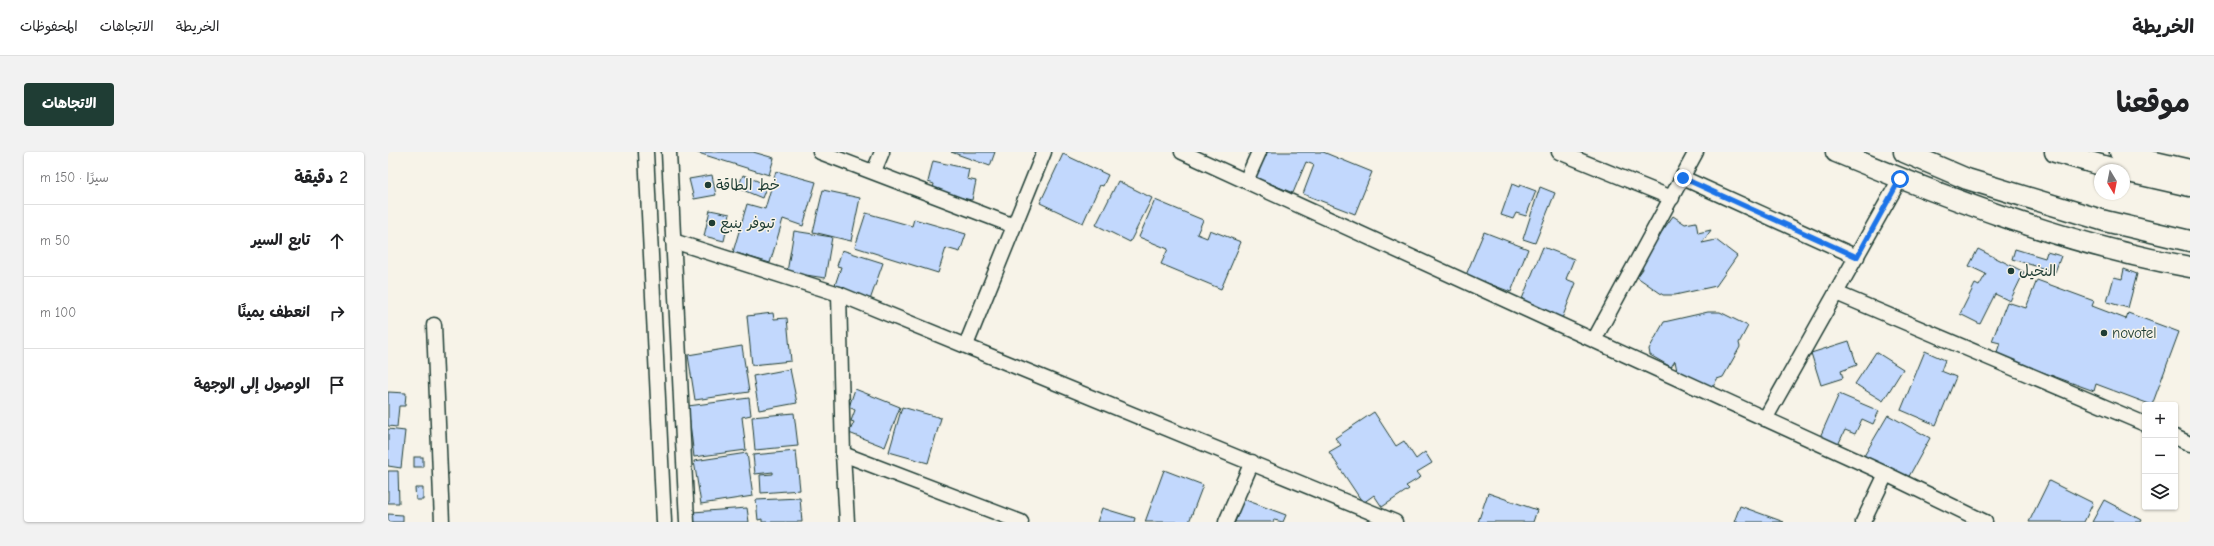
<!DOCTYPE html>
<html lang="ar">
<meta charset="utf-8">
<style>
:root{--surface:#fff;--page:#f2f2f2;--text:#202124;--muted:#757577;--line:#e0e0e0;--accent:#1f3d34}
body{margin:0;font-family:"Comic Neue","Playpen Sans Arabic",sans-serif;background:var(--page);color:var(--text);direction:rtl}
.controls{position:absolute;right:12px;bottom:12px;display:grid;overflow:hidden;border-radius:4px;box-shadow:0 1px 3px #0004}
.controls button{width:36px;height:36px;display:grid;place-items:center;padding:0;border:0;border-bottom:1px solid var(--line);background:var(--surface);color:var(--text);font:20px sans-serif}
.compass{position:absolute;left:1706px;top:12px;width:36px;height:36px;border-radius:50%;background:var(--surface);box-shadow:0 1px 3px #0004;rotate:170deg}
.stop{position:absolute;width:12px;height:12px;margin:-9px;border:3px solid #1a73e8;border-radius:50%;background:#fff}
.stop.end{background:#1a73e8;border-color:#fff;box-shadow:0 1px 4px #0008}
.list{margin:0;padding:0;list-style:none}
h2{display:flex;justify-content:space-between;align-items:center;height:52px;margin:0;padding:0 16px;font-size:17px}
h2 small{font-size:13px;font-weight:400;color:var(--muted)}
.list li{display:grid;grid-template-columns:26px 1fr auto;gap:12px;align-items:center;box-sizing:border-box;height:72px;padding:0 16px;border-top:1px solid var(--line)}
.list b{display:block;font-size:15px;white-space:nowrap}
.list em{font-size:13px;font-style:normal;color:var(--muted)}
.icon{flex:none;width:22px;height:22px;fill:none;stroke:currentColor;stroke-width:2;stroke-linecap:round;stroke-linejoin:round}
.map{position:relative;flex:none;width:1802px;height:370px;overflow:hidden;direction:ltr;border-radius:4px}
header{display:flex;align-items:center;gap:24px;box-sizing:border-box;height:56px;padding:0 20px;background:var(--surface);border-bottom:1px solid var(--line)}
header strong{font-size:19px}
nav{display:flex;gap:22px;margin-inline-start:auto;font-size:14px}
.intro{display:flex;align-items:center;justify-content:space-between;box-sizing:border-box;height:96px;padding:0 24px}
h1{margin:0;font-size:28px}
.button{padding:10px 18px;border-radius:4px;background:var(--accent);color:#fff;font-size:14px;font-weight:700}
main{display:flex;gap:24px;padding:0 24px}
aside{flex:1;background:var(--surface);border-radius:4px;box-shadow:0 1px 3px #0004}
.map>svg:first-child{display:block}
</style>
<header>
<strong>الخريطة</strong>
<nav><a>الخريطة</a><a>الاتجاهات</a><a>المحفوظات</a></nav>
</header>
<div class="intro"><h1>موقعنا</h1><a class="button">الاتجاهات</a></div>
<main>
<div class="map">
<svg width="1802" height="370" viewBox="0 0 1802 370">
<rect width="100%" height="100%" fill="#f7f3e8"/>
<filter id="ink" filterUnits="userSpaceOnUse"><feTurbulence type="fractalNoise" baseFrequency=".025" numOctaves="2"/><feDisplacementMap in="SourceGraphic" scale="8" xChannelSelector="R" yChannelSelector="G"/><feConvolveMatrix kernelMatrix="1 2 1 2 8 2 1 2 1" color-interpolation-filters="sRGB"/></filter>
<g filter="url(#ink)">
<g fill="#c2d8fd" stroke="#1f3d34">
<polygon points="307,0 365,0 386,6 381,23"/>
<polygon points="563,0 607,0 602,14"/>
<polygon points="876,0 935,0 984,20 967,62 915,42 926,13 918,10 905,41 866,25"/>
<polygon points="675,2 720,23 715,34 712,33 695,71 652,51"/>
<polygon points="545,9 581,17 579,27 588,29 584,48 544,40 546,32 540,30"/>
<polygon points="388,19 428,30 415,74 395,67 382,111 345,100 359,52 377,57"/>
<polygon points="324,23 328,43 306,47 301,27"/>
<polygon points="355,23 379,33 374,46 350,36"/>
<polygon points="730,29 764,46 742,90 708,73"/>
<polygon points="1124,32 1131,35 1132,33 1148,39 1138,64 1128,61 1125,67 1113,63"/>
<polygon points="1152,35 1167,41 1147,91 1135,87"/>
<polygon points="435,38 472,46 463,89 425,80"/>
<polygon points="767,48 815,68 809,82 819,86 822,78 853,90 833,137 773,112 780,97 751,85"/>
<polygon points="322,58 342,62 336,89 316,84"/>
<polygon points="478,61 524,74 526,67 578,82 572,100 558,96 550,121 467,95"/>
<polygon points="1285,64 1297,72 1308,70 1310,81 1323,78 1314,91 1328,88 1349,104 1328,134 1287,143 1275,143 1249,125 1255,117 1253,109"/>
<polygon points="406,79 444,85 437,126 399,120"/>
<polygon points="1096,80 1140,97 1123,140 1078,123"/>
<polygon points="1155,95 1186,107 1178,127 1188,131 1173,169 1132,152"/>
<polygon points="1590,97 1636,120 1622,149 1607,142 1592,172 1572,162 1587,132 1591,134 1598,122 1581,114"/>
<polygon points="1627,97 1657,106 1659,100 1673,104 1667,120 1624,107"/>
<polygon points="454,98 495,111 482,148 446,136 453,115 449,114"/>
<polygon points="1736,117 1749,122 1740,156 1719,150 1726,125 1734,127"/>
<polygon points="1649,128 1706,149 1704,154 1738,167 1740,161 1791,180 1764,253 1708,232 1706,239 1608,203 1612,191 1604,189 1619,150 1638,156"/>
<polygon points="1320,160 1332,160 1360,174 1351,191 1352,195 1335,225 1329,227 1324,237 1289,219 1287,209 1283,215 1262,203 1261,197 1276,170"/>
<polygon points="385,161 386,167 399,166 403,209 364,213 359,164"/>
<polygon points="1461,189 1469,213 1453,219 1455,226 1433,233 1423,201"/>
<polygon points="354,194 361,240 307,248 300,203"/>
<polygon points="1537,199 1557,208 1553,219 1568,225 1548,273 1513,258"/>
<polygon points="1488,200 1515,217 1495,249 1467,232"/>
<polygon points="402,217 409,251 371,258 365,224"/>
<polygon points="467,237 512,255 497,295 461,281 466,270 463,269 467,258 461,255"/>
<polygon points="0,240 18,241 17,254 11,254 9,275 0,274"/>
<polygon points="1451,242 1491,259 1485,272 1474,267 1467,282 1457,278 1450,293 1432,285"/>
<polygon points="361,246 363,263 354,265 358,298 306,305 300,254"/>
<polygon points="514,255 553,266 540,311 501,300"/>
<polygon points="986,260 1008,294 1016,289 1028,307 1037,300 1044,311 1029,320 1033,325 1018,334 1021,337 994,355 986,343 975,351 941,300 953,293 947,286"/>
<polygon points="406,261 410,294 367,298 364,265"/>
<polygon points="1500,263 1542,286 1519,328 1476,304"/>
<polygon points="0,277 17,279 13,316 0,314"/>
<polygon points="408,299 412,338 373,341 372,323 385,322 385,320 367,322 365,303"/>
<polygon points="359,301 365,344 313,352 306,309"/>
<rect x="26" y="305" width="9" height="10"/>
<polygon points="776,318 815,333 801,370 757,370"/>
<polygon points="0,319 10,319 11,351 0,351"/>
<polygon points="1661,329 1705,351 1696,370 1641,370"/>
<polygon points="27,336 35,336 35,348 28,348"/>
<polygon points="1100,341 1149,358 1145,370 1090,370"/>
<polygon points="412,346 414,370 374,370 374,367 370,368 368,348"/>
<polygon points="855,347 898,363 895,370 886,368 885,370 847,370"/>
<polygon points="1716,348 1754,368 1753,370 1704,370"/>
<polygon points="1352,354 1396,370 1346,370"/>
<polygon points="359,356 361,370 306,370 305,360"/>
<polygon points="714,356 747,366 746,370 709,370"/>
<polygon points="0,362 15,363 15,370 0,370"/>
</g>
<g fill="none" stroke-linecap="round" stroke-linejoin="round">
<g stroke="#1f3d34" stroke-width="17">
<g id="minor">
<polyline points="258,0 276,370"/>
<polyline points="281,0 299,370"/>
<polyline points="432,0 626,74"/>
<polyline points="794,0 1498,322 1597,370"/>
<polyline points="1171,0 1284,46"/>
<polyline points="486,19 494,0"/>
<polyline points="1295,26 1469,105"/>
<polyline points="858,29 871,0"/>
<polyline points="285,89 451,142 1007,370"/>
<polyline points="1448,141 1757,272"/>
<polyline points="451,142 455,302 459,370"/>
<polyline points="46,173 54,370"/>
<polyline points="1206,188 1308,0"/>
<polyline points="578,193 656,0"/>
<polyline points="1377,267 1512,27"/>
<polyline points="1787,285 1802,292"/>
<polyline points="455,302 633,370"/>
<polyline points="838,370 864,310"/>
<polyline points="1475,370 1498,322"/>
</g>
</g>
<g stroke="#1f3d34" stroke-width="23">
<g id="secondary">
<path d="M1448,0C1561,47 1681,93 1802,115"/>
<polyline points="1516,0 1579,27 1717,69 1802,89"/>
<polyline points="1667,0 1730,18"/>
<polyline points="1732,0 1758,8 1802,18"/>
<polyline points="1736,19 1802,34"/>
</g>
</g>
<use href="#minor" stroke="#f7f3e8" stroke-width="14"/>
<use href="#secondary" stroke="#f7f3e8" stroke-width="20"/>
</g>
</g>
<g fill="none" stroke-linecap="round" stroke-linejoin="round" filter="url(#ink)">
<polyline stroke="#1a73e8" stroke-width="5" points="1295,26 1469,105 1512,27"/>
</g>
<g fill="#1f3d34" stroke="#f7f3e8" stroke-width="1.5">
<circle cx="320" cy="33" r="4"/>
<circle cx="324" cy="71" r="4"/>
<circle cx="1623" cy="119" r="4"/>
<circle cx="1716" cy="181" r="4"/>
</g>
<g text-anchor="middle" stroke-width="3" stroke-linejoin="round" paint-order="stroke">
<g font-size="15" fill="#1f3d34" stroke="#f7f3e8" text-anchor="start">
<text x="328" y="38">خط الطاقة</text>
<text x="332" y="76">تبوفر ينبع</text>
<text x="1631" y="124">النخيل</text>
<text x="1724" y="186">novotel</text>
</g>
</g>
</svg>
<div class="controls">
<button>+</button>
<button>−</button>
<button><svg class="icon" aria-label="layers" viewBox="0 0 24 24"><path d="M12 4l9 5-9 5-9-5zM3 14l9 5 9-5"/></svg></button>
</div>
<svg class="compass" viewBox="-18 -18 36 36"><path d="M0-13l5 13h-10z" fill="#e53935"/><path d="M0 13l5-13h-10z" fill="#757577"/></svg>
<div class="stop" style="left:1512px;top:27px"></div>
<div class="stop end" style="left:1295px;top:26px"></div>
</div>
<aside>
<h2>2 دقيقة<small>سيرًا · 150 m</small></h2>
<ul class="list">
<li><svg class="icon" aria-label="ahead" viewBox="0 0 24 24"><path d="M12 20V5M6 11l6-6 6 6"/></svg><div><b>تابع السير</b></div><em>50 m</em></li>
<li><svg class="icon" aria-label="right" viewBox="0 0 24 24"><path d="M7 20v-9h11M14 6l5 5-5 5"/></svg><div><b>انعطف يمينًا</b></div><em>100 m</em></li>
<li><svg class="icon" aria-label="arrive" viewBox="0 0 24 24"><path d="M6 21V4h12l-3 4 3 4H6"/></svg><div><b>الوصول إلى الوجهة</b></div></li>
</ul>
</aside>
</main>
